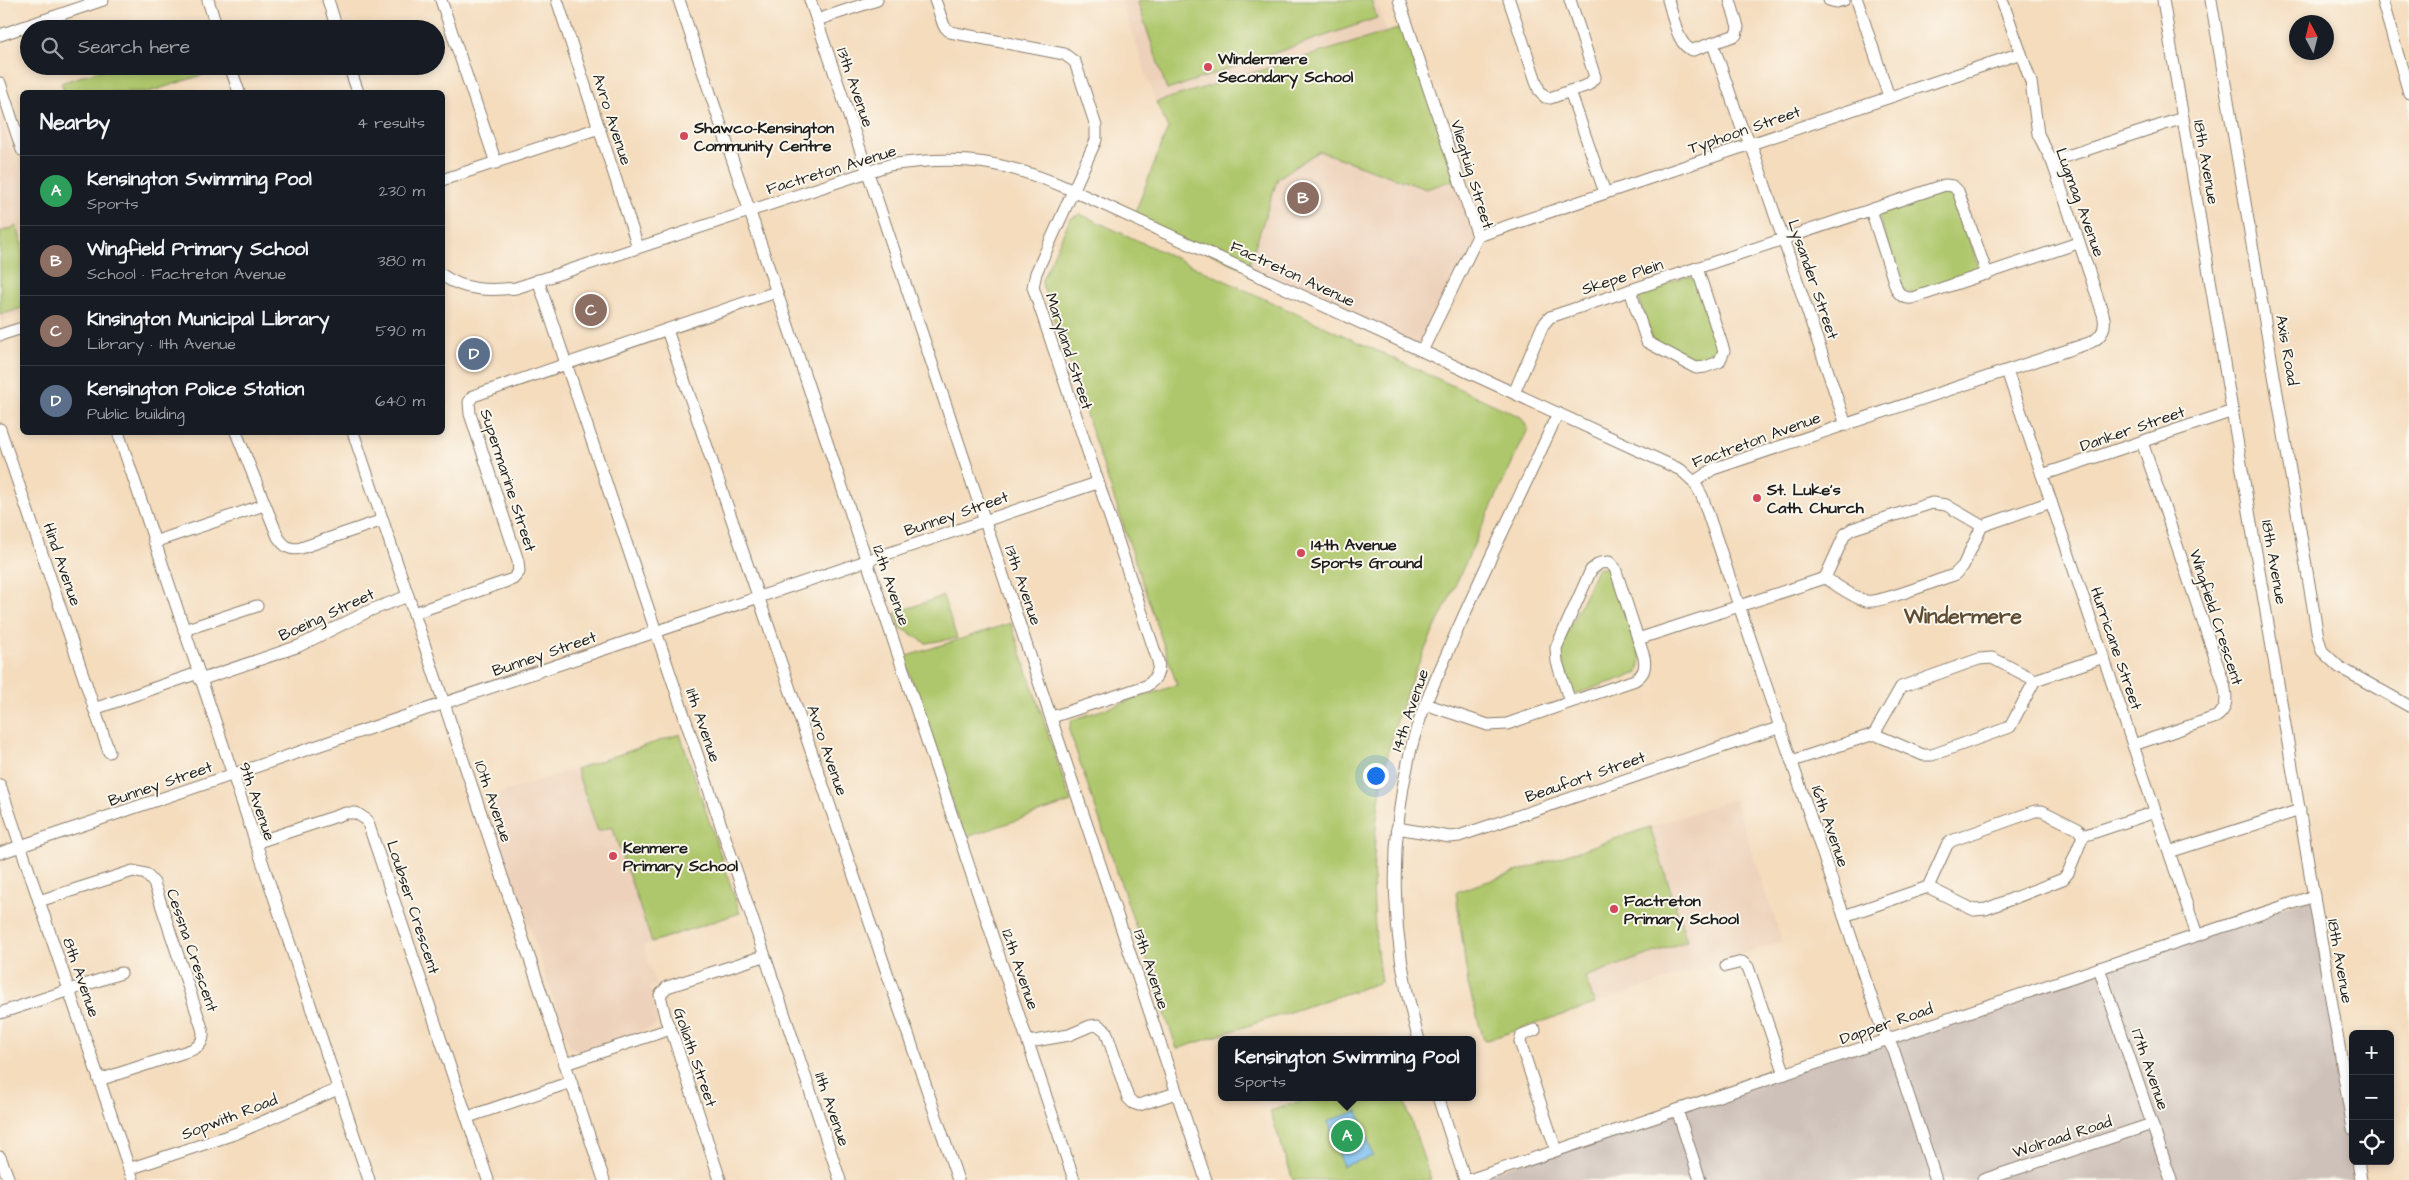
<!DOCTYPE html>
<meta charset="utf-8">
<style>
:root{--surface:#171b24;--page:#242831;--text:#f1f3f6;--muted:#9ea1a6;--line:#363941;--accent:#0f766e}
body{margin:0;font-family:"Architects Daughter",sans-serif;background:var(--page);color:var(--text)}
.controls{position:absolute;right:15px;bottom:15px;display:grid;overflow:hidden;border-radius:8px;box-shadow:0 2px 8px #0003}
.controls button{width:45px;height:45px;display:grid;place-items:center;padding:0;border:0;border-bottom:1px solid var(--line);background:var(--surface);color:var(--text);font:25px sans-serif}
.compass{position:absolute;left:2289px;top:15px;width:45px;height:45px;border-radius:50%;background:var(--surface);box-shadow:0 2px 8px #0003;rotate:353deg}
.you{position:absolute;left:1375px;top:775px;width:18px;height:18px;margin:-12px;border:4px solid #fff;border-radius:50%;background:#1a73e8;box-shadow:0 0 0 8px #1a73e833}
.badge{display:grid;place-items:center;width:32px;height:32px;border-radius:50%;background:var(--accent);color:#fff;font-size:16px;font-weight:700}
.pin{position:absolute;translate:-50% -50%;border:2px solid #fff;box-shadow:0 1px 5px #0006}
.popup{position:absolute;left:1218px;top:1036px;width:258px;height:65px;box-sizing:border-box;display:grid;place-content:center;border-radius:8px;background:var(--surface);filter:drop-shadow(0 1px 4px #0005);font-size:16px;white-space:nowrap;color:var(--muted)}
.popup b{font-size:19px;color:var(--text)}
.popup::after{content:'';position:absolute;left:50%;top:100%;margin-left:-10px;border:10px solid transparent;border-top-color:var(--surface)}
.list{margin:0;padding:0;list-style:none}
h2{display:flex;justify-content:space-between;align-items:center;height:65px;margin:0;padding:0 20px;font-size:21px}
h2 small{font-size:16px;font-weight:400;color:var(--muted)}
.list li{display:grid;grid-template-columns:32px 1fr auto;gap:15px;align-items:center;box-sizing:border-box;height:70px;padding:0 20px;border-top:1px solid var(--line)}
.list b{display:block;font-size:19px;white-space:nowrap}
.list p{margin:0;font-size:16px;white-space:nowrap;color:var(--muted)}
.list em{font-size:16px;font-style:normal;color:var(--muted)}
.icon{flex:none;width:28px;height:28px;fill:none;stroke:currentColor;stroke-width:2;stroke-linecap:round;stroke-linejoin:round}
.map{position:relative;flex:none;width:2409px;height:1180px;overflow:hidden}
.search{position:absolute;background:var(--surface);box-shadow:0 2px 8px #0003;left:20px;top:20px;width:425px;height:55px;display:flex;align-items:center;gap:12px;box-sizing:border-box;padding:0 18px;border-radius:28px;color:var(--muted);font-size:19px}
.panel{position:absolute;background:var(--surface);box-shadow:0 2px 8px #0003;left:20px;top:90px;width:425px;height:345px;border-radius:8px}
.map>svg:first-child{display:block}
</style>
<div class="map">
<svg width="2409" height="1180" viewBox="0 0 2409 1180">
<rect width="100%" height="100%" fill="#fbf7ec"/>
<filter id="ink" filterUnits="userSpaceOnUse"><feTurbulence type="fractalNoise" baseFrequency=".02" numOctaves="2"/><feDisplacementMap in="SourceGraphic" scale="10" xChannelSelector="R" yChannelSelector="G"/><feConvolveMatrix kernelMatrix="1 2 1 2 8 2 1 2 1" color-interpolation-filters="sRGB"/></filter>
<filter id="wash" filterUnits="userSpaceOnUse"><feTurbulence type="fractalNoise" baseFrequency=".0096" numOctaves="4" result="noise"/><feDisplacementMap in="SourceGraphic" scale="20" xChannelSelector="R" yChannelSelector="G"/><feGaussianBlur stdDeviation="1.12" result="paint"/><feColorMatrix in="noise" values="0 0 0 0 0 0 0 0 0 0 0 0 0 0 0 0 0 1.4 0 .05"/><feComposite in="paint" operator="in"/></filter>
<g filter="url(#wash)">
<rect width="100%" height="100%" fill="#f4dcbd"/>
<g fill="#edd1ba">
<polygon points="1121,0 1376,0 1387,32 1408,26 1478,236 1422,351 1133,218 1168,128 1156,102"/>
<polygon points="0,116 22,182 22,315 0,322"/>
<polygon points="680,734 740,913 643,946 656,985 650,988 659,1017 655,1026 579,1052 570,1047 486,798"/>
<polygon points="1734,799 1782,941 1484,1041 1468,984 1456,892"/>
</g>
<polygon fill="#cec1ba" points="2314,896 2357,1180 1469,1180"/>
<g fill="#afc76c" stroke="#667244">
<polygon points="1137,0 1371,0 1377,18 1167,90"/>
<polygon points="1408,26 1460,178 1426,189 1319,151 1278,178 1247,270 1133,218 1168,128 1156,102"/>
<polygon points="112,66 220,66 221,69 149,92 65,92 61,83"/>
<polygon points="1944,189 1954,192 1979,267 1978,270 1915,294 1903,291 1878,215 1880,212"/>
<path d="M1080,214L1521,417L1528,429C1501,486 1474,544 1448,601C1428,642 1408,683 1395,727C1371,811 1368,896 1381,982L1177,1049L1069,730L1072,720L1177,685L1042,284V280L1070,219Z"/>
<polygon points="17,226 22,244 22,308 0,315 0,232"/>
<polygon points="1687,276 1696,280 1719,348 1718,357 1701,364 1653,342 1638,295 1640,292"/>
<polygon points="1606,567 1611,571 1641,659 1638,673 1575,694 1572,692 1559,651 1597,569"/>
<polygon points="943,596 957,638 926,643 900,627 895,613"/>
<polygon points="1011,623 1071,802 964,838 904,657"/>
<polygon points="680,734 740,913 652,942 612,827 598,831 576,769"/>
<polygon points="1650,827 1687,941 1585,977 1595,1004 1484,1041 1468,984 1456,892"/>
<polygon points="1312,1097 1403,1097 1431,1180 1293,1180 1270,1111"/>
</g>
<polygon fill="#7abff1" stroke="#4b6e86" points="1358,1111 1373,1156 1343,1166 1328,1121"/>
</g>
<g filter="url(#ink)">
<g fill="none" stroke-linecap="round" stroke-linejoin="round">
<g stroke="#887c6c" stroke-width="13">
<g id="minor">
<polyline points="208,0 217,29"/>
<polyline points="328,0 337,29"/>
<polyline points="441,0 496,163"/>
<polyline points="557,0 638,247"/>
<polyline points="679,0 1074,1180"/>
<polyline points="810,0 1206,1180"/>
<path d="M935,0L944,26L950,32L1064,54L1075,62L1096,126V140L1036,273L1033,287L1158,661C1160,672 1156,680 1146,686L1052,717"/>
<polyline points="1399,0 1478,236 1422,351"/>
<polyline points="1509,0 1539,90 1545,97 1550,98 1588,85 1595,77 1570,0"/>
<path d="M1668,0C1673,14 1677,47 1693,50L1736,35L1738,27L1730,0"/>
<polyline points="1829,0 1836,2 1844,0"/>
<polyline points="1857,0 1889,97"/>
<polyline points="2163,0 2353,1129"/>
<polyline points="2211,0 2318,637 2322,651 2339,667 2409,706"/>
<polyline points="2382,0 2409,93"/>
<polyline points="817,20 877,0"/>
<polyline points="0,35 103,0"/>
<polyline points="1713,44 1741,126 1751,144 1846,425"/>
<polyline points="230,66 239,92"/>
<polyline points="349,66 358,92"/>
<polyline points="0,83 22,150"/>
<polyline points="1570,91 1605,193"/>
<polyline points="2052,161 2183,118"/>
<polyline points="442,180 599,128"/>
<path d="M1871,210L1896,288C1900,297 1907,300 1916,297L2078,243"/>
<polyline points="1478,236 2021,53"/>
<path d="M442,275C464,291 490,291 516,288L889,165C963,154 1006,161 1074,191L1681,470L1694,482L1702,496L1882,1029L1894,1051L1936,1180"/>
<polyline points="538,280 840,1180"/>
<polyline points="1630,290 1647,342 1696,368 1705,367 1719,362 1724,351 1697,268"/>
<polyline points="667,330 958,1180"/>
<polyline points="0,335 22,328"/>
<polyline points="2007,371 2197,935"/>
<polyline points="1514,393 1543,325 1550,317 1945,185 1953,186 1958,191 1987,274"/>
<polyline points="0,429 109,752"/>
<polyline points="118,432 369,1180"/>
<path d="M236,432L278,537C284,546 290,551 301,548L383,520"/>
<polyline points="353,432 604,1180"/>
<polyline points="2042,475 2233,411"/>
<path d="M1694,482L1713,469L2089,343C2102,338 2107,327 2103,314L2052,161L2038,134L2031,82L2002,0"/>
<polyline points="154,542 264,505"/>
<path d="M1825,578C1837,585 1852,597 1866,601C1880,604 1937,580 1954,575L1963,566L1982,526L2051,502"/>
<polyline points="414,613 513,579 519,572 518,561 470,414 469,402 473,396 776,292"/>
<polyline points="184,630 257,606"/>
<polyline points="1638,639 1825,578 1845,534 1852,529 1932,503 1946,505 1982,526"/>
<polyline points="200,680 299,646 371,610 408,596"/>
<path d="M1425,704L1488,725L1507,724L1635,680C1644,674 1646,668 1644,657L1615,568L1609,562L1600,563L1591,570L1556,648L1557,662L1570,702"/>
<polyline points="94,709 198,673"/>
<polyline points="1874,734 1923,755 1932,755 2010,727 2035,680 2104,657"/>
<path d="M2133,745L2216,717C2228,709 2227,698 2224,684L2142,442"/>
<polyline points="1792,761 1874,734 1901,687 1979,659 1992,658 2035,680"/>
<polyline points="0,785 133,1180"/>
<polyline points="1397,828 1450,837 1459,836 1781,727"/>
<polyline points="255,843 346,813 356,813 367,820 488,1180"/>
<polyline points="2169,852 2300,810"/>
<polyline points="0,853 1097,483"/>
<polyline points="1928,887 1947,845 1951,841 2035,811 2042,811 2078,829 2083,836"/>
<path d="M39,901L133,871L146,874L154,883L202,1028C205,1038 202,1046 191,1050L99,1080"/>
<polyline points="1844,916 1928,887 1974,910 1986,909 2063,879 2068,873 2083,836 2155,812"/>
<polyline points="1726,966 1742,962 1748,967 1785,1074"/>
<polyline points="2099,968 2171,1180"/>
<polyline points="0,1013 121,973"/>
<polyline points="1535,1030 1522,1035 1520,1042 1556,1150"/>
<path d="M1419,1040C1391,945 1387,845 1411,749C1421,708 1440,671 1456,633C1489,559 1525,486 1558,413"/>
<polyline points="1029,1042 1069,1035 1090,1026 1098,1025 1106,1031 1128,1098 1133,1103 1139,1105 1176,1093"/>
<polyline points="565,1064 670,1029"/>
<polyline points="1438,1097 1465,1180"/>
<polyline points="1677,1110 1700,1180"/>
<polyline points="468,1117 571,1082"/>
<polyline points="0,1157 9,1180"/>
<polyline points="2358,1161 2361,1180"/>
<polyline points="129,1169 237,1133 338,1089"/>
<polyline points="720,1180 673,1035 666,1020 660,995 667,987 764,956"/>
<polyline points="1469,1180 2314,896"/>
<polyline points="1983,1180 2152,1124"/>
</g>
</g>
<use href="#minor" stroke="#fff" stroke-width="11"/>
</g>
</g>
<g fill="#d1495b" stroke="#fbf7ec" stroke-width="2">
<circle cx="1208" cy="67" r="5"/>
<circle cx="684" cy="136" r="5"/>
<circle cx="1757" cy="498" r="5"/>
<circle cx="1301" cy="553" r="5"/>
<circle cx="613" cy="856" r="5"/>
<circle cx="1614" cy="909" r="5"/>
</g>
<g text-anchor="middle" stroke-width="4" stroke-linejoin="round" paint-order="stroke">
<g font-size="16" font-weight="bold" fill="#1c1c1c" stroke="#fbf7ec" text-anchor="start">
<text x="1218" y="64">Windermere<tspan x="1218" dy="18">Secondary School</tspan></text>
<text x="694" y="133">Shawco-Kensington<tspan x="694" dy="18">Community Centre</tspan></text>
<text x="1767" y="495">St. Luke's<tspan x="1767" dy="18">Cath. Church</tspan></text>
<text x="1311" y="550">14th Avenue<tspan x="1311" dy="18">Sports Ground</tspan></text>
<text x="623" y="853">Kenmere<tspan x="623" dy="18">Primary School</tspan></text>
<text x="1624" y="906">Factreton<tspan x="1624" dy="18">Primary School</tspan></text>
</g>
<g font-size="16" fill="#1c1c1c" stroke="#fbf7ec">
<text transform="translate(856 87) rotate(71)" y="6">13th Avenue</text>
<text transform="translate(613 119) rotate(72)" y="6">Avro Avenue</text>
<text transform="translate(1744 129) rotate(-19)" y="6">Typhoon Street</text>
<text transform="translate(2207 162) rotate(80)" y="6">18th Avenue</text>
<text transform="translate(831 169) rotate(-17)" y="6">Factreton Avenue</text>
<text transform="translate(1473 174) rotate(73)" y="6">Vliegtuig Street</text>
<text transform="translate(2081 202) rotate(70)" y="6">Lugmag Avenue</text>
<text transform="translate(1293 273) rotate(25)" y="6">Factreton Avenue</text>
<text transform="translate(1622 276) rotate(-18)" y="6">Skepe Plein</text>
<text transform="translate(1814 279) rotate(71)" y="6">Lysander Street</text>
<text transform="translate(2288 350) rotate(80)" y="6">Axis Road</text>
<text transform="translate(1070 351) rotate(72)" y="6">Maryland Street</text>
<text transform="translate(2132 428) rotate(-19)" y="6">Danker Street</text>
<text transform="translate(1756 439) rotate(-20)" y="6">Factreton Avenue</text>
<text transform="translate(509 480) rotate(72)" y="6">Supermarine Street</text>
<text transform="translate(956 513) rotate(-19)" y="6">Bunney Street</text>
<text transform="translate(2275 562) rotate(80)" y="6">18th Avenue</text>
<text transform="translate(63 564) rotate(71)" y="6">Hind Avenue</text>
<text transform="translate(892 585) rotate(71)" y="6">12th Avenue</text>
<text transform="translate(1024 585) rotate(71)" y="6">13th Avenue</text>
<text transform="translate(326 614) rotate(-25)" y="6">Boeing Street</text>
<text transform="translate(2217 617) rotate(72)" y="6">Wingfield Crescent</text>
<text transform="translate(2117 648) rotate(71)" y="6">Hurricane Street</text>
<text transform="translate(544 653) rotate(-19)" y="6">Bunney Street</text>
<text transform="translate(1409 710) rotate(-71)" y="6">14th Avenue</text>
<text transform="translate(704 725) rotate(71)" y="6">11th Avenue</text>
<text transform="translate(828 750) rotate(71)" y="6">Avro Avenue</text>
<text transform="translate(1585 776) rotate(-19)" y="6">Beaufort Street</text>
<text transform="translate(160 783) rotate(-19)" y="6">Bunney Street</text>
<text transform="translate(258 801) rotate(71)" y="6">9th Avenue</text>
<text transform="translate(494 801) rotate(71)" y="6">10th Avenue</text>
<text transform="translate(1831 826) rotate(71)" y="6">16th Avenue</text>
<text transform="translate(414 907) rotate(72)" y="6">Loubser Crescent</text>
<text transform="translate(193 950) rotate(71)" y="6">Cessna Crescent</text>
<text transform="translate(2341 961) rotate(80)" y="6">18th Avenue</text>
<text transform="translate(1021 969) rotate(71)" y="6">12th Avenue</text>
<text transform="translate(1152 969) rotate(72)" y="6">13th Avenue</text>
<text transform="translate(82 977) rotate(71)" y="6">8th Avenue</text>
<text transform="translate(1886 1023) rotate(-19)" y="6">Dapper Road</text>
<text transform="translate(696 1057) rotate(71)" y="6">Goliath Street</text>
<text transform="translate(2151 1069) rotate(71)" y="6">17th Avenue</text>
<text transform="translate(833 1109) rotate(71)" y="6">11th Avenue</text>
<text transform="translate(229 1116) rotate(-21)" y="6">Sopwith Road</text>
<text transform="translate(2062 1136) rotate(-18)" y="6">Wolraad Road</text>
</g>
<g font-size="21" font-weight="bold" fill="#5d4c33" stroke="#fbf7ec">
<text x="1963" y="623">Windermere</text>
</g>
</g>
</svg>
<div class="controls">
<button>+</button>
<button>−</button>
<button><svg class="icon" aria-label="locate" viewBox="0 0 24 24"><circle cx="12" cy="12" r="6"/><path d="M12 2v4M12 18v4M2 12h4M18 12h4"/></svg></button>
</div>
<svg class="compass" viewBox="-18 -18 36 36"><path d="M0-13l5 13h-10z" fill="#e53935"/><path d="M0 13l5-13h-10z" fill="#9ea1a6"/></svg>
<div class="you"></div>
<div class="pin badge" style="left:1347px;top:1136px;background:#2e9e5b">A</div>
<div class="popup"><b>Kensington Swimming Pool</b>Sports</div>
<div class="pin badge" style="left:1303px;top:198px;background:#8d6e63">B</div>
<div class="pin badge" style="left:591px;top:310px;background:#8d6e63">C</div>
<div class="pin badge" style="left:474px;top:354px;background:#5c6f8a">D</div>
<div class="search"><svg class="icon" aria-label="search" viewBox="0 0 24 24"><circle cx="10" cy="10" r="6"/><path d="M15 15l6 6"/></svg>Search here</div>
<section class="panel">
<h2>Nearby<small>4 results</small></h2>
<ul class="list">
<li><span class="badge" style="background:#2e9e5b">A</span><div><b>Kensington Swimming Pool</b><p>Sports</p></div><em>230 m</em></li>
<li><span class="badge" style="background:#8d6e63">B</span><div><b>Wingfield Primary School</b><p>School · Factreton Avenue</p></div><em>380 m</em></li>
<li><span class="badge" style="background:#8d6e63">C</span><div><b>Kinsington Municipal Library</b><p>Library · 11th Avenue</p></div><em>590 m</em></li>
<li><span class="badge" style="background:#5c6f8a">D</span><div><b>Kensington Police Station</b><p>Public building</p></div><em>640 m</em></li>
</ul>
</section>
</div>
